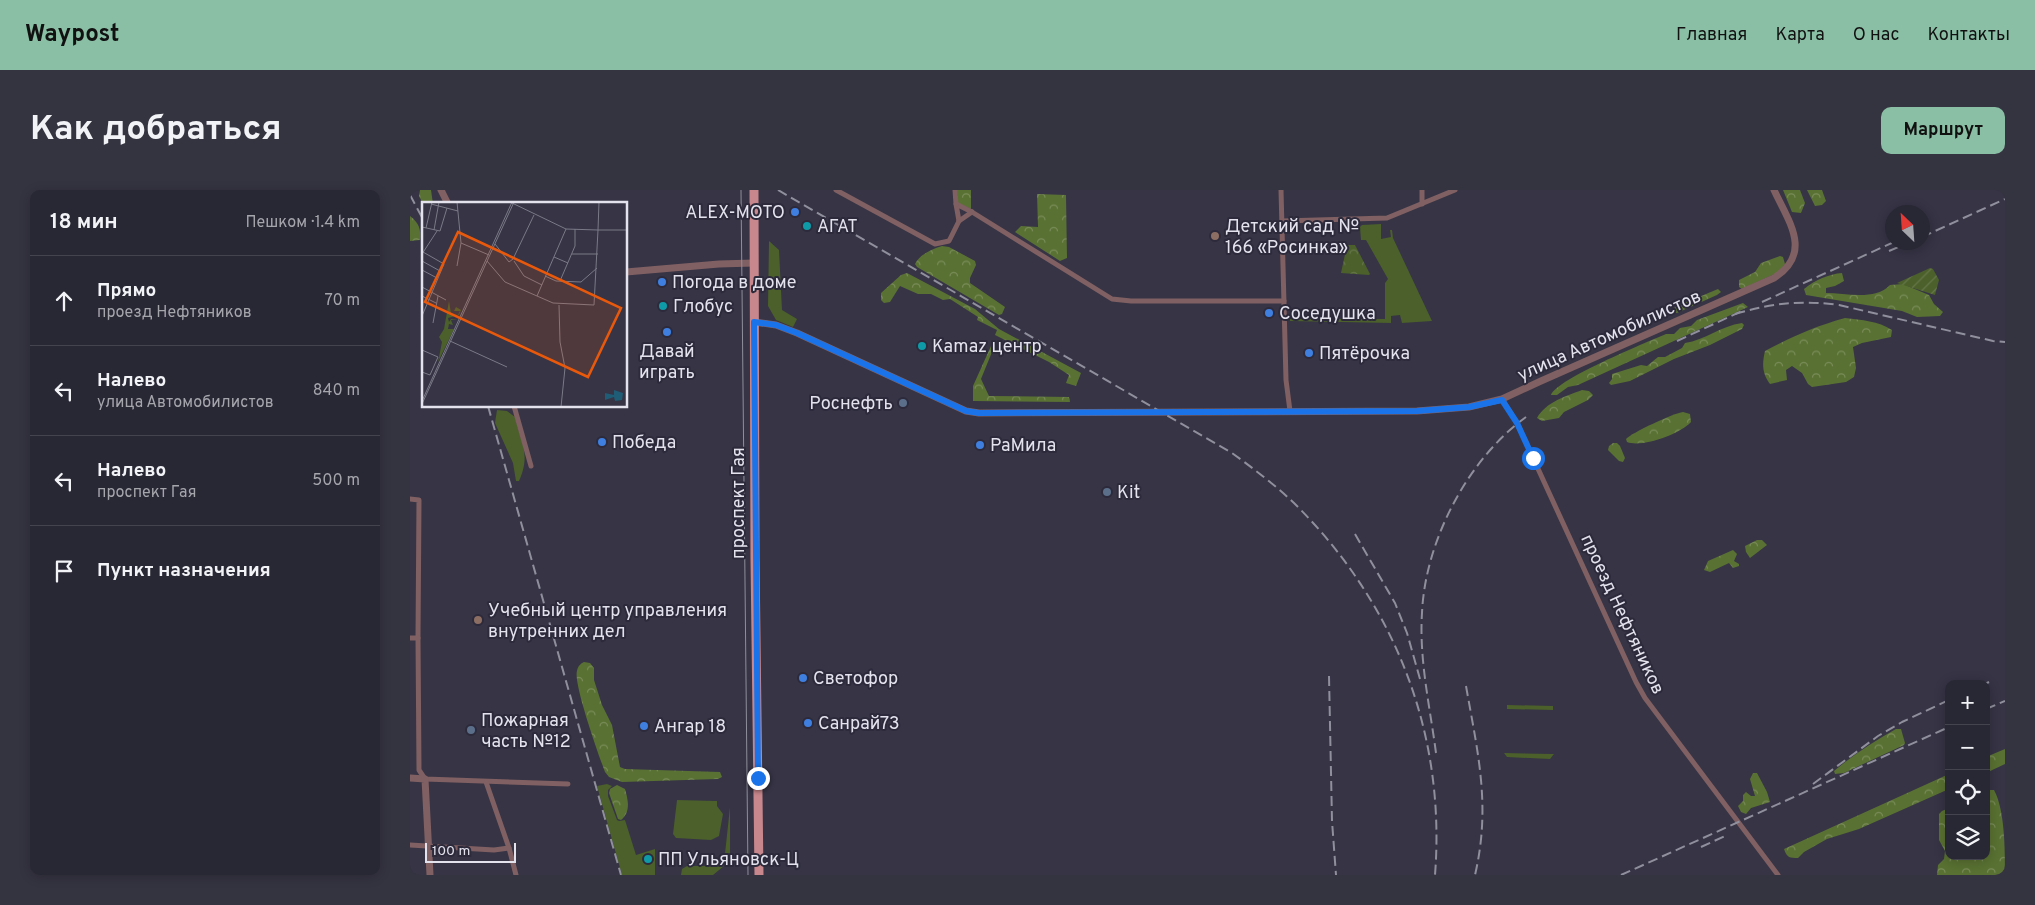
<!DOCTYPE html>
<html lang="ru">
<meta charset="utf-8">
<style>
:root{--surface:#282734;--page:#343340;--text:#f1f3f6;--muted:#a5a5ac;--line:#44444f;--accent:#8abfa5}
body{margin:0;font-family:Overpass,sans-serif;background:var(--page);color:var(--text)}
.controls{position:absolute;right:15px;bottom:15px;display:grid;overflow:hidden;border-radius:10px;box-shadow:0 2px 12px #0003}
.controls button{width:45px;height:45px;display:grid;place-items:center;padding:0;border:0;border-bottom:1px solid var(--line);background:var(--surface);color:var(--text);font:25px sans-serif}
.compass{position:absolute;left:1475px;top:15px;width:45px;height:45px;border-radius:50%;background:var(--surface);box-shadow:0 2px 12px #0003;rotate:335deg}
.scale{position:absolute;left:15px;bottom:12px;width:91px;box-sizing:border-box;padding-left:5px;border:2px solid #e3e2ed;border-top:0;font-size:14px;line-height:18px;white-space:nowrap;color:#e3e2ed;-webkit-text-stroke:4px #2c2a3b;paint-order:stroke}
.stop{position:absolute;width:15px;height:15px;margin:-11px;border:4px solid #1a73e8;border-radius:50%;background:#fff}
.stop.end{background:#1a73e8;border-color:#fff;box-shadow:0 1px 5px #0008}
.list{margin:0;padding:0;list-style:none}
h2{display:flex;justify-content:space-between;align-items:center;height:65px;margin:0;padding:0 20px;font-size:21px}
h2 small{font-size:16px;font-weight:400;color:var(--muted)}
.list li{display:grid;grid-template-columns:32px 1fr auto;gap:15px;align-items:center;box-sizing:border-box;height:90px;padding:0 20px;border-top:1px solid var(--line)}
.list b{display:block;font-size:19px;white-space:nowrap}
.list p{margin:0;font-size:16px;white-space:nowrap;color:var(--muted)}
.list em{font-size:16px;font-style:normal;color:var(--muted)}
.icon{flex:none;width:28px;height:28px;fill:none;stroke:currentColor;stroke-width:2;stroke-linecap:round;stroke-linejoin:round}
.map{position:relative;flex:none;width:1595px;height:685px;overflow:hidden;border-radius:10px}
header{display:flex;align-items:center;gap:30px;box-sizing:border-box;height:70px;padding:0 25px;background:var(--accent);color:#111}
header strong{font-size:24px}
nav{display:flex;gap:28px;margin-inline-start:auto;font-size:18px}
.intro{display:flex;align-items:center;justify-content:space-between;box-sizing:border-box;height:120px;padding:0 30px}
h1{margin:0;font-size:35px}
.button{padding:12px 22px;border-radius:10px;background:var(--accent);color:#111;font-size:18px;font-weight:700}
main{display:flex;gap:30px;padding:0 30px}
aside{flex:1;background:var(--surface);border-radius:10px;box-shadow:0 2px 12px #0003}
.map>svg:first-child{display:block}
</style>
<header>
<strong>Waypost</strong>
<nav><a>Главная</a><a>Карта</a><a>О нас</a><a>Контакты</a></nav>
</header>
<div class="intro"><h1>Как добраться</h1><a class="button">Маршрут</a></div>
<main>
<aside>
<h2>18 мин<small>Пешком · 1.4 km</small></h2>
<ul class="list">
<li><svg class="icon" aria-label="ahead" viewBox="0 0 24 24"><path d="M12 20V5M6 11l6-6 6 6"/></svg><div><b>Прямо</b><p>проезд Нефтяников</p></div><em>70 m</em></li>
<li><svg class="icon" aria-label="left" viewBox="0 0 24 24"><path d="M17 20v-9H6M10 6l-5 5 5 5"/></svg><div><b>Налево</b><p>улица Автомобилистов</p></div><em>840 m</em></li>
<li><svg class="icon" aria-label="left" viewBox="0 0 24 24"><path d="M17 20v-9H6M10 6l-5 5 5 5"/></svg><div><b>Налево</b><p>проспект Гая</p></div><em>500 m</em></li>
<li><svg class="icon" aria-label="arrive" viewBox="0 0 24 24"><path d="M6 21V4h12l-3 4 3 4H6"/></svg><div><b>Пункт назначения</b></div></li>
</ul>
</aside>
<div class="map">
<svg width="1595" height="685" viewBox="0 0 1595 685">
<defs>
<pattern id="forest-crowns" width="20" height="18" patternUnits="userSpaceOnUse" patternTransform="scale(1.25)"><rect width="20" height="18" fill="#597132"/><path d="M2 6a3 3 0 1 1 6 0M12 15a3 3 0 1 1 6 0" fill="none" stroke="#798c5a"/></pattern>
<pattern id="park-crowns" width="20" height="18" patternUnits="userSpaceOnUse" patternTransform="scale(1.25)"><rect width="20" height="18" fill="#4b602a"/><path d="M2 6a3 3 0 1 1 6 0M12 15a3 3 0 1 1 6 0" fill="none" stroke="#657649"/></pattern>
<pattern id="garden-furrows" width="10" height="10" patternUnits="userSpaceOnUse" patternTransform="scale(1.25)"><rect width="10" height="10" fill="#4b602a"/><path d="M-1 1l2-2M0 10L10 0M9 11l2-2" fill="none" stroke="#657649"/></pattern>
</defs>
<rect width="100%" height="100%" fill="#363445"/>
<g fill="#4b602a">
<polygon points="971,34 971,49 981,47 980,40 982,40 983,48 1022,131 992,133 990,125 981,126 981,133 880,131 880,129 975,129 975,93 978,89 956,50 951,50 950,37 952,35"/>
<polygon points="359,51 369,60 372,120 387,129 383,137 366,130 358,116"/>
<path d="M87,220L97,221L105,227C111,253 121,264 109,291H106L103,273L85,233Z"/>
<polygon points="1097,515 1143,516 1143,520 1097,519"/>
<polygon points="1094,563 1144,564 1140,569 1097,567"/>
<polygon points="197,594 202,596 198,600 198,606 207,630 209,631 215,630 226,665 245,659 245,685 212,685 187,596"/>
<polygon points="267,610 307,611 307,616 313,624 309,646 301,650 266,648 263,644"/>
<polygon points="320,617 320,671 303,685 271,685 272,679 277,676 310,676 314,673"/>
</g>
<g fill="url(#forest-crowns)">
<polygon points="10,0 21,0 23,14 12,12 9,6"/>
<polygon points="547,0 561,0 561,19 548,13"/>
<polygon points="1373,0 1390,0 1395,13 1391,23 1382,22"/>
<polygon points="1397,0 1412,0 1416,11 1412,15 1405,16"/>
<polygon points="627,4 656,5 657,68 650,71 605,42 611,36 628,37"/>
<path d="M0,26C9,33 11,39 10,50L0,51Z"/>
<path d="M532,56L539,57L565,71L566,75L560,88V93L595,117L592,124L589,125L507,77L505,74C510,64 522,59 532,56Z"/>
<polygon points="1370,66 1373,67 1375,74 1369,82 1332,99 1329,97 1329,90 1345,82 1351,73"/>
<polygon points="497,83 565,119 589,139 671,183 666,196 656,193 659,185 639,172 585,145 587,140 567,130 568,127 540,109 533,110 521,104 508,104 490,96 480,112 474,113 471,110 471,103 491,85"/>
<path d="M1432,83L1434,91L1425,96L1416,98V103C1436,103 1465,111 1480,95L1493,94L1519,105L1524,114L1533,122L1530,126L1507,127L1492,121L1396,105L1394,99C1405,90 1419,84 1432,83Z"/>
<polygon points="1308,99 1311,102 1307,105 1267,123 1262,122 1265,117"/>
<path d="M1333,113L1338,117L1168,195L1158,197L1147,205H1141C1147,189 1235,153 1256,144H1264L1270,138L1281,136L1287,130Z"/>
<path d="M1435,128C1452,130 1468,131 1482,140L1481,147L1452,153L1443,157L1446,178L1444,187L1436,192L1402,197L1398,194L1392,183L1382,176L1376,180L1377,190L1360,194C1352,183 1352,174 1355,161C1381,147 1406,136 1435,128Z"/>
<path d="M1332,133L1334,135L1332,139L1300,155L1264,169L1220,191L1201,195L1199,193L1202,189V184L1231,175L1237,176L1248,167H1255L1272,158L1275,153C1295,150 1311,136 1332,133Z"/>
<polygon points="581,156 584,157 571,189 579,206 659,207 660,212 563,211 563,196"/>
<path d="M1172,200L1179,201L1183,205L1178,210L1154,222L1149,228L1132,231L1127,228C1136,212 1156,206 1172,200Z"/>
<path d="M1273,222L1280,224L1281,232C1270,244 1232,258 1217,252L1216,249C1221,243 1264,223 1273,222Z"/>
<polygon points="1203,253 1207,253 1210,256 1215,268 1213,272 1209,271 1198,260 1199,256"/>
<polygon points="1347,350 1352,350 1357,355 1340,368 1336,362 1335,356"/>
<polygon points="1323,360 1327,364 1324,371 1329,374 1329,376 1323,378 1319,373 1300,382 1294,380 1298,371"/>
<path d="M174,472L180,473L184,478V490L192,515L202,535L210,577L215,579L310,582L312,587L308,589L212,592L199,587L195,582C189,566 163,493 167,481C168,476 170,474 174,472Z"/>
<path d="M1486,539H1491L1495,553L1494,555L1434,583L1425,584L1424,581C1443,565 1464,551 1486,539Z"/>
<polygon points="1595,559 1595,574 1576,583 1576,567"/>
<polygon points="1343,583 1347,583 1357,602 1360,612 1341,618 1336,624 1331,622 1328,616 1333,611 1333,605 1336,602 1341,606 1345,606 1340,589"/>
<path d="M1539,584V599L1449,639L1417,649L1394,662L1388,668C1380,668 1377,668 1374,659Z"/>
<path d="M207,595L215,599C218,610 221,622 211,630L208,629L199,603L200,599Z"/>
<path d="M1580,600H1584C1595,620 1595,660 1595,685H1527L1528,675L1534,669L1535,661L1529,650V624L1532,621L1539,618V666H1576V602Z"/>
</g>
<polygon fill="url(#park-crowns)" points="937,55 945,55 960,84 959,85 931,83"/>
<polygon fill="url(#garden-furrows)" points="1520,78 1523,79 1529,90 1525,105 1487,93"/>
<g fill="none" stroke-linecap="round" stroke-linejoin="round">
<g stroke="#806062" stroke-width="5">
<polyline points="426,0 525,54 539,51 549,31 546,14 562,22 702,109 721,111 874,111"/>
<polyline points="545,0 546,14"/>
<polyline points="871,0 876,190 880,221"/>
<polyline points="1012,0 1012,14"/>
<polyline points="549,31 562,22"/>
<polyline points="872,31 977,28 1045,0"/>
<polyline points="1092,209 1107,233 1226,492 1235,508 1368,685"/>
<polyline points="104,216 121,276"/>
<polyline points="0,309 9,310 8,448 9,580 15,589 158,594"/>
<polyline points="0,448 8,448"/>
<polyline points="76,592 99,658 106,685"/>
<polyline points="0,655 84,660 99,658"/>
</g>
<g stroke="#806062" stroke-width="7">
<polyline points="31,0 38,14"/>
<polyline points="216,82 309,74 344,73"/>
<path d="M344,132L366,135L387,143L556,221L569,223L1007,221L1059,217L1092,209L1131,191L1364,88C1403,63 1379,32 1364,0"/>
<polyline points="0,588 15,589 20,685"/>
</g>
<polyline stroke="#c8878c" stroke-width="9" points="344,0 345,368 349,685"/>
<polyline stroke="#908f9d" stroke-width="1" points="331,0 338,685"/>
<g stroke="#908f9d" stroke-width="2" stroke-dasharray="10 5" stroke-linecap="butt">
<path d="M368,0L822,263C844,279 865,295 884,313C985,413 1036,543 1025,685"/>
<polyline points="0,5 14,31"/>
<polyline points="1512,47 1595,9"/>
<polyline points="1479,61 1500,52"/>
<polyline points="1352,112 1484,52"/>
<path d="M1325,124C1362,113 1391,110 1429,115L1583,151L1595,152"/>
<polyline points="1267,151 1332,121"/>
<polyline points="78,216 211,685"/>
<polyline points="945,344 985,413 997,443 1010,489"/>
<polyline points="919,486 922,631 926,685"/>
<polyline points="1575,494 1579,492"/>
<path d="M1056,496C1068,564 1081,616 1065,685"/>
<polyline points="1576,519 1595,511"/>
<path d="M1026,563C1020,517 1009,470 1012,423C1015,351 1058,269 1116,227"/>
<polyline points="1403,594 1468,546 1492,532 1539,510"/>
<polyline points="1291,657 1315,646"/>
<polyline points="1211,685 1539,537"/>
</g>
</g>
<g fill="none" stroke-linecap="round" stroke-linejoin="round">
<polyline stroke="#1a73e8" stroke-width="6" points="348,588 344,132 366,135 387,143 556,221 569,223 1007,221 1059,217 1092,210 1107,233 1123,268"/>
</g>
<g fill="#3f7fe0" stroke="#2c2a3b" stroke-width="2">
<circle cx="385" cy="22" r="5"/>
<circle cx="252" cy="92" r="5"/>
<circle cx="859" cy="123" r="5"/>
<circle cx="257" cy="142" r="5"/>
<circle cx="899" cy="163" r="5"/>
<circle cx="192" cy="252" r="5"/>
<circle cx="570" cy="255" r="5"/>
<circle cx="393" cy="488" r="5"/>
<circle cx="398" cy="533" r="5"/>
<circle cx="234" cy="536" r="5"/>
</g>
<g fill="#0f9aa8" stroke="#2c2a3b" stroke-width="2">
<circle cx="397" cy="36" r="5"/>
<circle cx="253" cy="116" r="5"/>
<circle cx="512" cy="156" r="5"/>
<circle cx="238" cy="669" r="5"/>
</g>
<g fill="#8d6e63" stroke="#2c2a3b" stroke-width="2">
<circle cx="805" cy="46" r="5"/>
<circle cx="68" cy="430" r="5"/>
</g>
<g fill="#5c6f8a" stroke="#2c2a3b" stroke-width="2">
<circle cx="493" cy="213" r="5"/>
<circle cx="697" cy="302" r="5"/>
<circle cx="61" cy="540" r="5"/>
</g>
<g text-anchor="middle" stroke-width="4" stroke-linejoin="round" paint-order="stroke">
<g font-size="18" fill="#e3e2ed" stroke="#2c2a3b" text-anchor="start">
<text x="375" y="28" text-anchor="end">ALEX-MOTO</text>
<text x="407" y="42">АГАТ</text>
<text x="815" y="42">Детский сад №<tspan x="815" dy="21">166 «Росинка»</tspan></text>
<text x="262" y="98">Погода в доме</text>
<text x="263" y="122">Глобус</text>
<text x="869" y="129">Соседушка</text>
<text x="522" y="162">Kamaz центр</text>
<text x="257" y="167" text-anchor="middle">Давай<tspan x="257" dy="21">играть</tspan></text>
<text x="909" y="169">Пятёрочка</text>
<text x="483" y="219" text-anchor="end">Роснефть</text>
<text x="202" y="258">Победа</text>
<text x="580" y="261">РаМила</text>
<text x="707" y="308">Kit</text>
<text x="78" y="426">Учебный центр управления<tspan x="78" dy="21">внутренних дел</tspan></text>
<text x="403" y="494">Светофор</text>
<text x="71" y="536">Пожарная<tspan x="71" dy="21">часть №12</tspan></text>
<text x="408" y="539">Санрай73</text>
<text x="244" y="542">Ангар 18</text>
<text x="248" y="675">ПП Ульяновск-Ц</text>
</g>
<g font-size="18" fill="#e3e2ed" stroke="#2c2a3b">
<text transform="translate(1199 145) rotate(-24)" y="6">улица Автомобилистов</text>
<text transform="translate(328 313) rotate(-90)" y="6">проспект Гая</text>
<text transform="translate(1213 424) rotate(65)" y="6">проезд Нефтяников</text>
</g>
</g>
<g transform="translate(12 12)">
<rect width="205" height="205" fill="#363445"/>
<path d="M27,99L29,112L36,113L38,109H32L34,105L39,108L37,113L26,116L27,120L29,117H36L29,118L31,123L27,122L26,127H32L16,160L20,140L17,135L22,127Z" fill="#4b602a"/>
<path d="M192,188L201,191L200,198L193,199L192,195L183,198V191L192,193Z" fill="#1f5c76"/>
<path fill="none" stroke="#7b7a88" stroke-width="1" d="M35,0L39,41L35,64M88,0L144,27L176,28L177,0M9,2L36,9M0,25L18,29L25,6M4,26L10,0M12,28L17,0M39,41L67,53M73,42L87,60L91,57M0,52L15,29M150,52H176M132,55L146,61M91,57L112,13M0,59L18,69M65,59L83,80L131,101L172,103L176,28H205M92,59L102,74L120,83M0,68L15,76M123,74L134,79L159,80L175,66M138,79L153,44V27M0,85L24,98M0,94L14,101M115,94L144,27M137,103L138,140L143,166L139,205M0,114L22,62L1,50M11,121L16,94M28,139L85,165M0,148L16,155L8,173L0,170M0,199L90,0M0,202L92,0"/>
<path fill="#e8590c" fill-opacity="0.15" stroke="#e8590c" stroke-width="2.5" d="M36,30L199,106L166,175L3,100Z"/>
<rect width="205" height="205" fill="none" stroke="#e3e2ed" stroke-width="2.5"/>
</g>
</svg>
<div class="controls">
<button>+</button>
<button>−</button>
<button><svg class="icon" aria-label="locate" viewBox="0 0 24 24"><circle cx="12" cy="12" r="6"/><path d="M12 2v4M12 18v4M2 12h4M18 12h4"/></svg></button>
<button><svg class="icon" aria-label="layers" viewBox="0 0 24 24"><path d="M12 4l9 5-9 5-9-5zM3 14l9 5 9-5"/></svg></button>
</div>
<svg class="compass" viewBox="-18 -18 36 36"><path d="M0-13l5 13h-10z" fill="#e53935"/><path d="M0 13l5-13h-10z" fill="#a5a5ac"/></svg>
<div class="scale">100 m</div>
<div class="stop" style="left:1123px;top:268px"></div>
<div class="stop end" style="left:348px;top:588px"></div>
</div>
</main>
